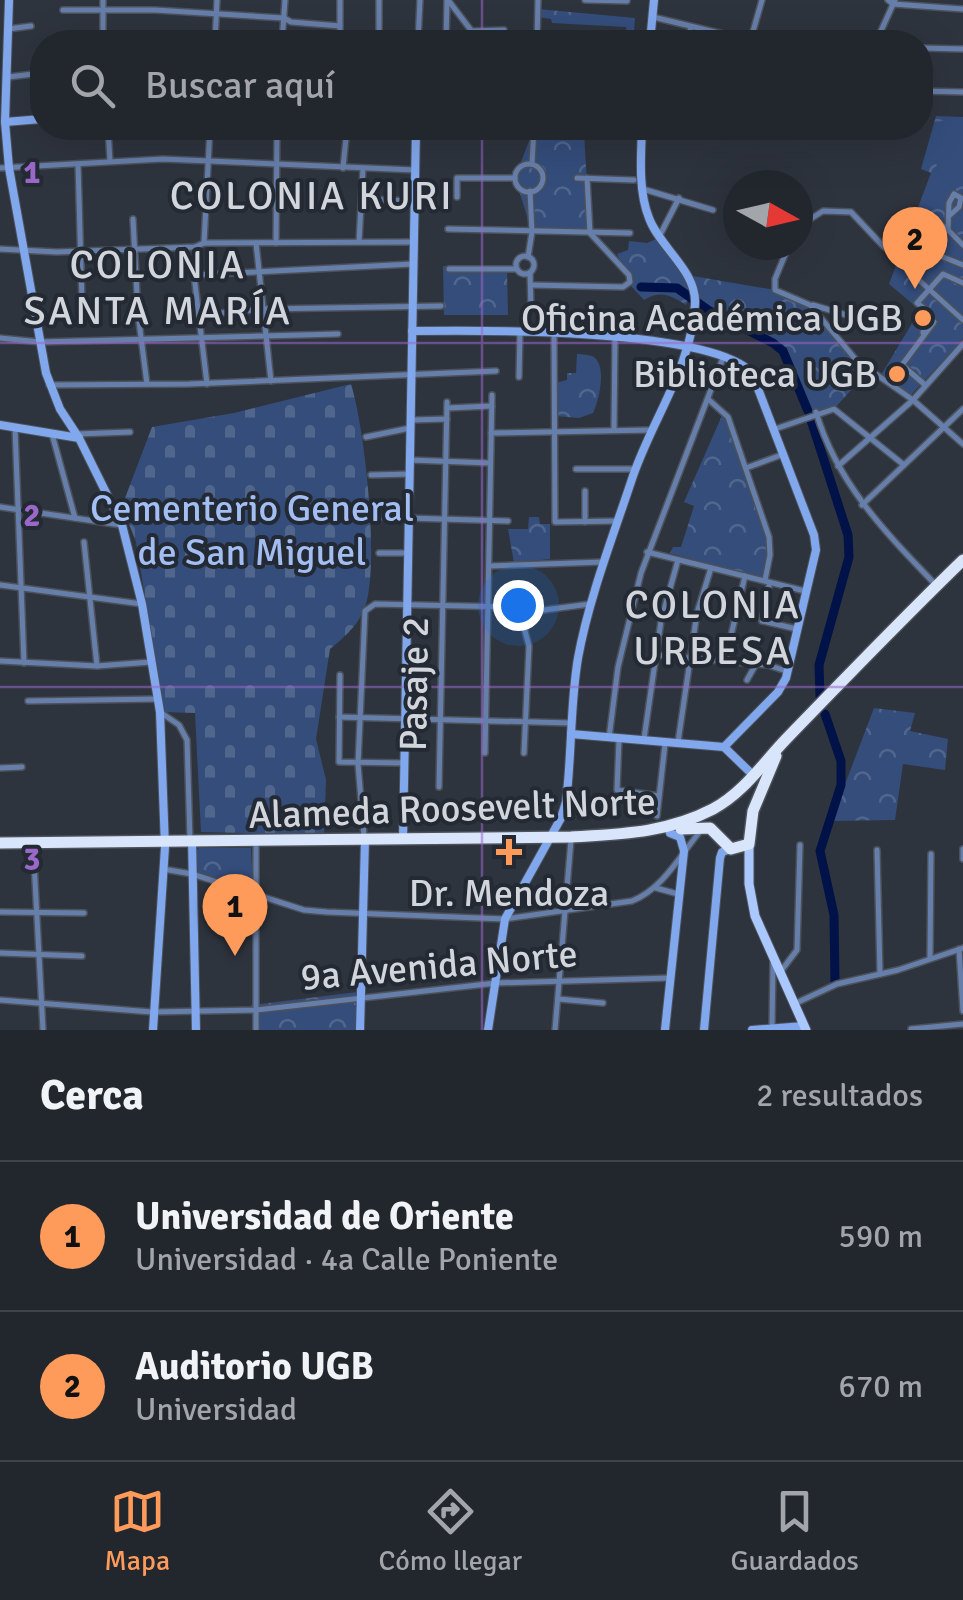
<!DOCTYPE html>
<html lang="es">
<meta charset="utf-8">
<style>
:root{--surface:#22272e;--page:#2e333a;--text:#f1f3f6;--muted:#a2a5aa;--line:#3f444a;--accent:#ff9b5a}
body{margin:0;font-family:Signika,sans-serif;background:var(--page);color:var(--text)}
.compass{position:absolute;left:723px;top:170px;width:90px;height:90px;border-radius:50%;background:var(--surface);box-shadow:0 10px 40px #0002;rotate:98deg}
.you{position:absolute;left:518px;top:605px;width:35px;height:35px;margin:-25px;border:8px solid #fff;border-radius:50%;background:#1a73e8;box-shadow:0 0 0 15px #1a73e833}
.badge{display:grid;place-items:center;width:65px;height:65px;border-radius:50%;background:var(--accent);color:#111;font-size:32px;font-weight:700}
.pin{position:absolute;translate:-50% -82px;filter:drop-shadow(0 2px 5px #0008)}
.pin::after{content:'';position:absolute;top:52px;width:35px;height:30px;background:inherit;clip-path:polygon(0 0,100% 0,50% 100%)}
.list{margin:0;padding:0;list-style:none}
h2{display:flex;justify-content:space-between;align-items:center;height:130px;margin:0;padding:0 40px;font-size:42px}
h2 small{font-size:32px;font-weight:400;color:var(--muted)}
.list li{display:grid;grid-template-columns:65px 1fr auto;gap:30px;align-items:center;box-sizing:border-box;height:150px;padding:0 40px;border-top:2px solid var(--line)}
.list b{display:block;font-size:38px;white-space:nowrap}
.list p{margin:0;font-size:32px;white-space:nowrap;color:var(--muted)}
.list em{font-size:32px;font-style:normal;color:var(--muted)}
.icon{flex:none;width:55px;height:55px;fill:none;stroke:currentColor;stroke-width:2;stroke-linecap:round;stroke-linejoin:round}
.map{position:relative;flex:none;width:963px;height:1030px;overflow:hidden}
.search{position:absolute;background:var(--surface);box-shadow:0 10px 40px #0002;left:30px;right:30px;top:30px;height:110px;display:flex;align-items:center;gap:25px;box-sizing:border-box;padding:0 35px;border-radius:40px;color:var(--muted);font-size:38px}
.sheet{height:430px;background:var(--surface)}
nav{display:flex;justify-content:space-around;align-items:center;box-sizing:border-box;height:140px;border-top:2px solid var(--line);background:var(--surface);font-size:28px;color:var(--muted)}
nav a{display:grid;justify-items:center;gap:5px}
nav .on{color:var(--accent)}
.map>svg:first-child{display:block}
</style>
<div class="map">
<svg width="963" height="1030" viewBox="0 0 963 1030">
<defs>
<pattern id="cemetery-stones" width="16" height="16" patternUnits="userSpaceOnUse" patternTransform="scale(2.5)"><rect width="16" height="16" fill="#344d7b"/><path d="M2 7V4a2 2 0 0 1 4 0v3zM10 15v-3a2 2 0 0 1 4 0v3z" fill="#50668d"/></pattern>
<pattern id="park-crowns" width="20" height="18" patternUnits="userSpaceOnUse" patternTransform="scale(2.5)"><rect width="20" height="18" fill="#344d7b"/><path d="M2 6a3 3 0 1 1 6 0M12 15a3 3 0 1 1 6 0" fill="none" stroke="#50668d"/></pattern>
</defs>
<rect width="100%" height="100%" fill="#2e343e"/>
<path fill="url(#cemetery-stones)" d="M351,384C365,430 378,554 367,600C362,622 347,635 330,649L316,739L326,780L324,835L201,832L195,713L164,712L136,542L122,506L152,427L234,413Z"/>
<g fill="url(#park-crowns)">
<polygon points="538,9 635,18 634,31 627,32 626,27 552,23 551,19 537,17"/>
<polygon points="936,116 963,117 963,339 909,397 881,375 920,310 889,284 931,173 921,169"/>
<polygon points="534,128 584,133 590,233 532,232 515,178"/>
<path d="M659,238L687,275L775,290L814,310L869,370L834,409L808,411L783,351L708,310L692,291L686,305C671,295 660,290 644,300L631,286L617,254L628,250L629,241L647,243Z"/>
<polygon points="443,266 507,269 508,315 444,315"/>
<path d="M577,354C581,354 591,355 594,357C607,367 599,401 593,413L579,418L555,416V383L567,380V373H576Z"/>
<polygon points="724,411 769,537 770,555 765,580 670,553 673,547 681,547 694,506 684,502"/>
<polygon points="529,517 539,517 540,524 550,524 550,559 514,563 508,529 528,529"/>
<polygon points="874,708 915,713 910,731 948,739 945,770 903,764 895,820 831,821"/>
<polygon points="199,848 251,848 253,888 250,891 198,872 195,852"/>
<polygon points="365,991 365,1030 253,1030 251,1005"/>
</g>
<polygon fill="#344d7b" points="940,121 963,122 963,174 936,173"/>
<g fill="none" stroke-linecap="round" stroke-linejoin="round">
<g stroke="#001247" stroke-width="9">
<polyline points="641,287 677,288 708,310 773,343 783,351 808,411"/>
<polyline points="811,420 848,535 849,557 819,665 820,696"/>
<polyline points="825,714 841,761 841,785 820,851 834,915 835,982"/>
</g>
<g stroke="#4c515a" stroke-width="8">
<g id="street">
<polyline points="103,0 103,42"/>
<polyline points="448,0 480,42"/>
<polyline points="585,0 627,1"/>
<polyline points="888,0 893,4 963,9"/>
<polyline points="63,10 155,10 284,18 291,22 340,26"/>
<polyline points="653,17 744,39 746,42"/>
<polyline points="8,29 31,26"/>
<polyline points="472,31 504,30"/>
<polyline points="215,42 217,0"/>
<polyline points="282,42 285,0"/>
<polyline points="340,42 340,0"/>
<polyline points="379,42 379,0"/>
<polyline points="418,42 420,0"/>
<polyline points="446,42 447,0"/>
<polyline points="537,42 538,0"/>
<polyline points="537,42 567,42"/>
<polyline points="687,42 691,27"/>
<polyline points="750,42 762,0"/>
<polyline points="876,42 895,0"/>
<polyline points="920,48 963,49"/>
<polyline points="8,77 42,73"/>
<polyline points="920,91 963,92"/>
<polyline points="108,128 110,161"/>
<polyline points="813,128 845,132 854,128"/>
<polyline points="78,164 82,301"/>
<polyline points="532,164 534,128"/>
<circle cx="529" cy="178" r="14"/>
<polyline points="0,168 163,159 415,170"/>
<polyline points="343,168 347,128"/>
<polyline points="577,178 634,180"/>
<polyline points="643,189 713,210"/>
<polyline points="954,194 949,203 948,230 934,219 923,249 906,244 899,262 963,320"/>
<polyline points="457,197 457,178 515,178"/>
<polyline points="362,199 414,201"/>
<polyline points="949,216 959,207 961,198 954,194"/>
<polyline points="133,219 138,314 147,384"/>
<polyline points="798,227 823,211 851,212 884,247"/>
<polyline points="448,229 630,233"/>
<polyline points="948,230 963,245"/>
<polyline points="660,235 679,198"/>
<polyline points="359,242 363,168"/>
<polyline points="204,243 210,128"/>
<polyline points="256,243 271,381"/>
<polyline points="276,243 277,128"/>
<polyline points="789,245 775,279 775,290 810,305 857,361 913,400 963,444"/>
<polyline points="195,247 194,275 207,384"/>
<polyline points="0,249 57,252 195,247 204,243 414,242"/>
<polyline points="923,249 963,265"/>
<circle cx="525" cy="265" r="9"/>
<polyline points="528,257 532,232 530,191"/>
<polyline points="449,269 516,269"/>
<polyline points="530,273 531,308"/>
<polyline points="194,275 413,264"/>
<polyline points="531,285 623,287 630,282 629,275 590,233 587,178"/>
<polyline points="813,305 863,320"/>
<polyline points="200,315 264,309 441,306"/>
<polyline points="554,333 555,522 618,521"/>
<polyline points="923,333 925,309 917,303 943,274 963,283"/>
<polyline points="0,338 40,342 338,334"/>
<polyline points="896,374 902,365"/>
<polyline points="519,377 520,332"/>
<polyline points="924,384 902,365 934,322 924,314"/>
<polyline points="49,385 189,384 496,371"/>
<polyline points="708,399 728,417 769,537 770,555 765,580"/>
<polyline points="447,408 492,406"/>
<path d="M816,412C837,483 885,532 935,584"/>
<polyline points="411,420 447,419"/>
<polyline points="15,428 24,663"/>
<polyline points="775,429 834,409 904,465"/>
<polyline points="614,430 615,338"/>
<polyline points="491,433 650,430"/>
<polyline points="52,434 75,518"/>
<polyline points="77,434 130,432"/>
<polyline points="366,437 410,428"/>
<polyline points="410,460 490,463"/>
<polyline points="838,466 913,400 963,344"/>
<polyline points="746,468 784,454"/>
<polyline points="576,469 635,469"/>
<polyline points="371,475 410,474"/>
<polyline points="585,491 585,522"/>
<polyline points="862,505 963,409"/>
<polyline points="0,507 121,525"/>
<polyline points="374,517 508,521"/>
<polyline points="84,542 97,666"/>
<polyline points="647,552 805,591"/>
<polyline points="379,553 408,553"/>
<polyline points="489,566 603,562"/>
<polyline points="0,585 142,604"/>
<polyline points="769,586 762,621 797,629"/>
<polyline points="520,613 529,646 524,753"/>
<polyline points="521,613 590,604"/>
<polyline points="656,655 768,665 786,671"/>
<polyline points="0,661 97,666 151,662"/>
<polyline points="725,661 745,576"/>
<polyline points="340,675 339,762 405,763"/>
<polyline points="747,680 756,664"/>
<polyline points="28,701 157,699"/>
<polyline points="160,712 179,725 187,740 190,840"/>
<polyline points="339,717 571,723"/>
<polyline points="609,738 618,667 641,573 723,358"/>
<polyline points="619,739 617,790 659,796"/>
<polyline points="644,739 661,621 678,560"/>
<polyline points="678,742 697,613 711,568"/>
<polyline points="485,753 492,395"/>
<polyline points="0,768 22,767"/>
<polyline points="439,787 447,402"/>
<polyline points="657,816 665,744"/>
<polyline points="364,836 358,764 365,611 375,604 512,607 520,613"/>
<polyline points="33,843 43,1030"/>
<polyline points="963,849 963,859"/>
<polyline points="877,850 880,974"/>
<path d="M163,869L192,874L304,910L327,912L505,919L632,901C664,888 680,855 702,829"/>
<polyline points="656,888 678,894"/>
<polyline points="0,912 84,913"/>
<polyline points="959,949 963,1011"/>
<polyline points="0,953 82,956"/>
<polyline points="930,958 931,854"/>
<polyline points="781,971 797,950 800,845"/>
<polyline points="558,999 603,1003"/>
<polyline points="0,1000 152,1012 256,1010 496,983 670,978"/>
<polyline points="794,1004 837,984 898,970 963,948"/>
<polyline points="772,1027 773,963"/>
<polyline points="911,1029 963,1024"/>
<polyline points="256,1030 256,843"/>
<polyline points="555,1030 571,840"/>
</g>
</g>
<g stroke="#4c515a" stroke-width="10">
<g id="secondary">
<polyline points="9,0 5,122 9,168 46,373 60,409 79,438 122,525 142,604 160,712 165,847 153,1030"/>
<polyline points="650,42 654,0"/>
<polyline points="5,122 42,119"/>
<polyline points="547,128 641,130"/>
<path d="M412,331C479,330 710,328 752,373L814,535L816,550L786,678L778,692L724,747"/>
<polyline points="0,425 79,438"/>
<polyline points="571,734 724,747"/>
<polyline points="724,747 754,776"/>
<polyline points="403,839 416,128"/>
<polyline points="192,840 196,1030"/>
<polyline points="360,1030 365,839"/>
<path d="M488,1030L505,919L561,818L566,802C572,754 570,705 578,658C589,598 612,539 631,482C650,422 692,368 695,304C697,271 660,248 649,218C638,191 641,156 642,128"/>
<polyline points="665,1030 684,851 680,837 670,833"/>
<polyline points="704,1030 720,858 722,852 731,849"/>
<polyline points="752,1030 804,1026"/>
</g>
</g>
<g stroke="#4c515a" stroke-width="11">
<polyline id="primary" points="749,844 749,884 755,916 806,1030"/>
</g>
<g stroke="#4c515a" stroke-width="14">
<g id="highway">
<polyline points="681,829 710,828 731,849 749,844 753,811 776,756"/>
<path d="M0,843L571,837C622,834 667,833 713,809C745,792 765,760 790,735C847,676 904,617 963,560"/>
</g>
</g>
<use href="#street" stroke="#667eaa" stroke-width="5"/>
<use href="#secondary" stroke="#81a7ed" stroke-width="8"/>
<use href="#primary" stroke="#abc8fe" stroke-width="9"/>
<use href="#highway" stroke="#d9e5fb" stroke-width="11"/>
</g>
<path fill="none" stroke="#9968c9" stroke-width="2.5" stroke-opacity="0.55" d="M482,0V42M482,128V1030M0,343H963M0,687H963"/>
<g fill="#ff9b5a" stroke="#242a33" stroke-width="4">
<circle cx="923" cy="318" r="10"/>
<circle cx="897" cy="374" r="10"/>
<path d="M504 837h10v10h10v10h-10v10h-10v-10h-10v-10h10z"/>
</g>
<g text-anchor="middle" stroke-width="8" stroke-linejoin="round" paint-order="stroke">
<g font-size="38" fill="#d2d6dc" stroke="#242a33" text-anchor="end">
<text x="903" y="331">Oficina Académica UGB</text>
<text x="877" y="387">Biblioteca UGB</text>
<text x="509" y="906" text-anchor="middle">Dr. Mendoza</text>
</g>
<g font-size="38" fill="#a2bef2" stroke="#242a33">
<text x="252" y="521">Cementerio General<tspan x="252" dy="44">de San Miguel</tspan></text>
</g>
<g font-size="38" fill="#d2d6dc" stroke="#242a33">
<text transform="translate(414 684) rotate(-89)" y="13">Pasaje 2</text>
<text transform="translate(452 808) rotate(-2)" y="13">Alameda Roosevelt Norte</text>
<text transform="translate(439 965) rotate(-5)" y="13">9a Avenida Norte</text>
</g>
<g font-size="40" letter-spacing="2.5" fill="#d2d6dc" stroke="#242a33">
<text x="312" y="209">COLONIA KURI</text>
<text x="158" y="278">COLONIA<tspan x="158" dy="46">SANTA MARÍA</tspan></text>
<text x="713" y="618">COLONIA<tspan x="713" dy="46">URBESA</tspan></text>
</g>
</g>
<g font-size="32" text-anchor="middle" font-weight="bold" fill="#9968c9" stroke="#242a33" stroke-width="8" stroke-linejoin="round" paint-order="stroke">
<text x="32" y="183">1</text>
<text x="32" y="526">2</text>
<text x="32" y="870">3</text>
</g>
</svg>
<svg class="compass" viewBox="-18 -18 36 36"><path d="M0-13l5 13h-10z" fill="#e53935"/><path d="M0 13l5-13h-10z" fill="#a2a5aa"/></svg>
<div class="you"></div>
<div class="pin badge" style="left:235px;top:956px">1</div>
<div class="pin badge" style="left:915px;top:289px">2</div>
<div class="search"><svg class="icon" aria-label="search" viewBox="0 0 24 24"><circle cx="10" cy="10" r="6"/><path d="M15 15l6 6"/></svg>Buscar aquí</div>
</div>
<section class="sheet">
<h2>Cerca<small>2 resultados</small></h2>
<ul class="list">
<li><span class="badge">1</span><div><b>Universidad de Oriente</b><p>Universidad · 4a Calle Poniente</p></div><em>590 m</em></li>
<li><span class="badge">2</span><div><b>Auditorio UGB</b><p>Universidad</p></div><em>670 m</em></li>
</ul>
</section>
<nav>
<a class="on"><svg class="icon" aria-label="map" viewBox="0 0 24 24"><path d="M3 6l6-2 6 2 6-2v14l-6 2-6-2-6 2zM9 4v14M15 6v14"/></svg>Mapa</a>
<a><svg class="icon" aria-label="directions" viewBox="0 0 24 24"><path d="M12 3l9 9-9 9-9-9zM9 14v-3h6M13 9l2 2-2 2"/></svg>Cómo llegar</a>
<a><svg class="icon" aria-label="saved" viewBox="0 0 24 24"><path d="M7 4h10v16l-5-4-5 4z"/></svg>Guardados</a>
</nav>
